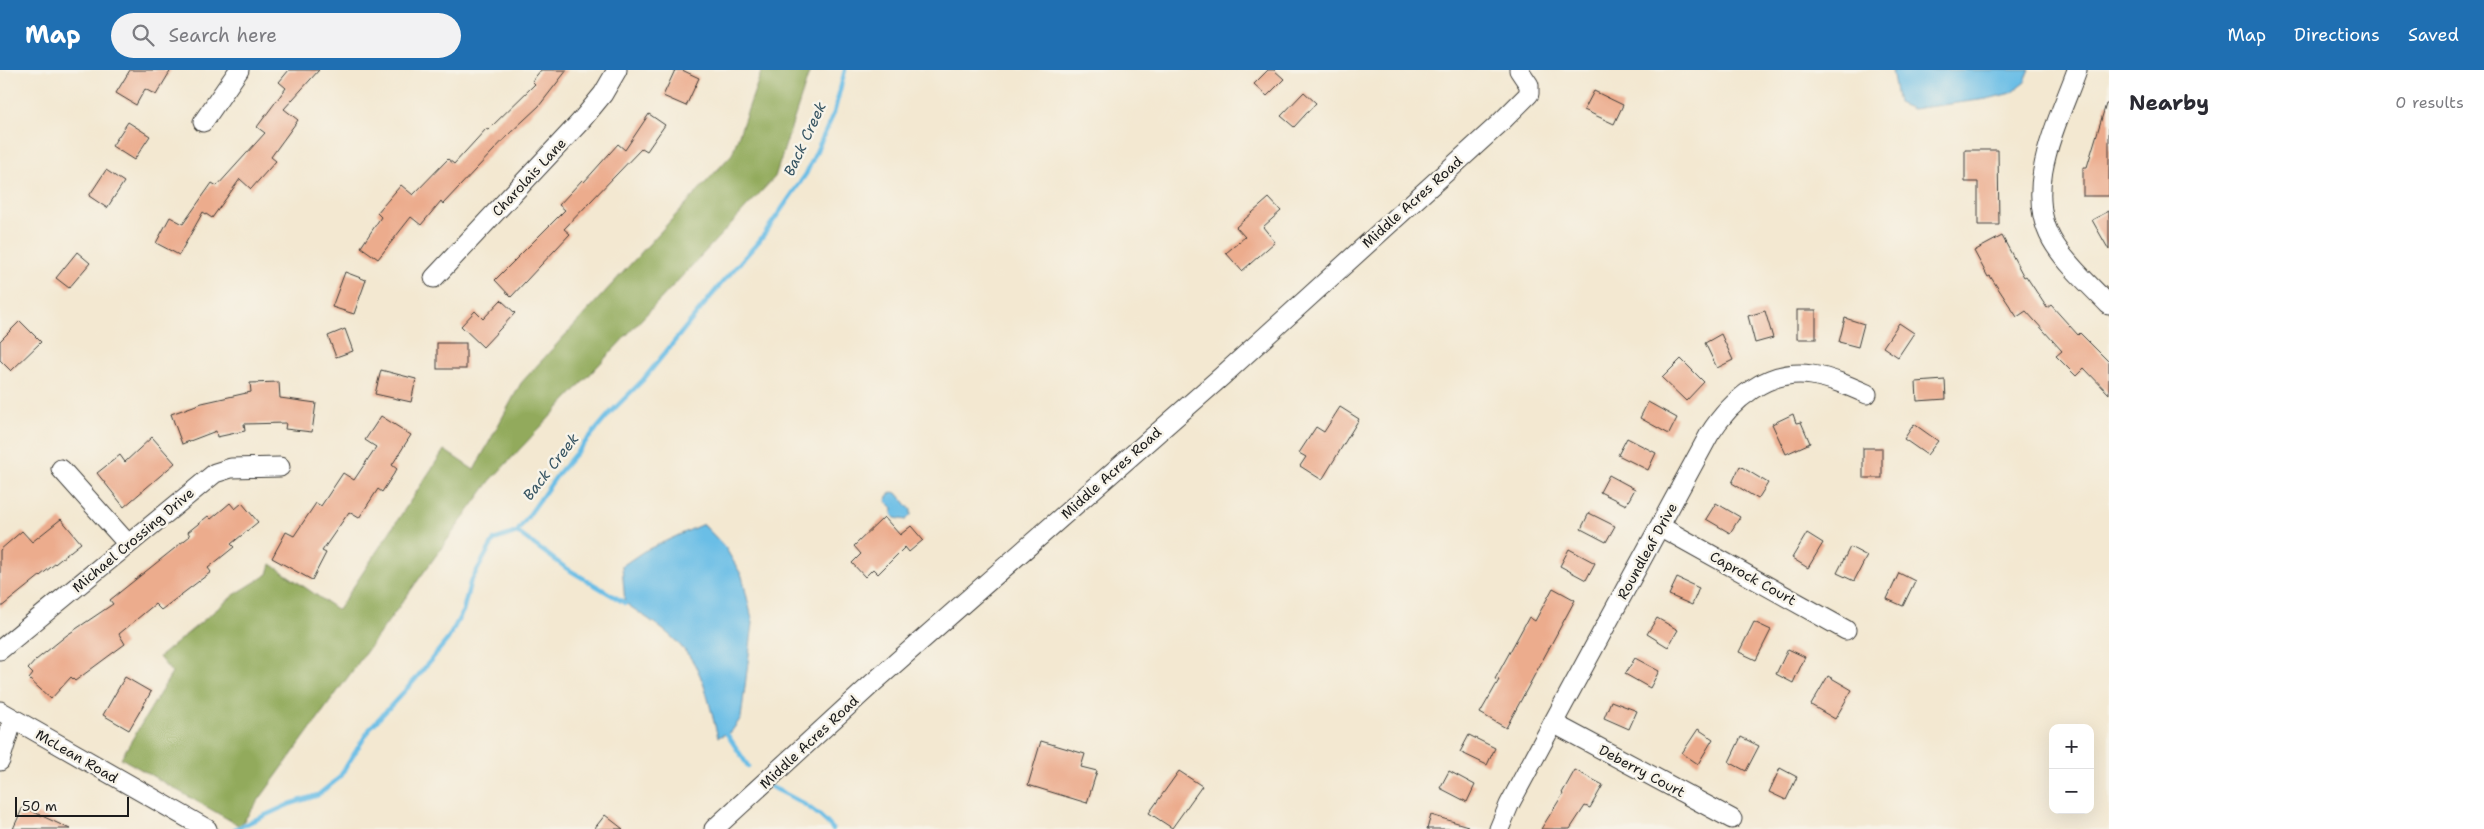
<!DOCTYPE html>
<meta charset="utf-8">
<style>
:root{--surface:#fff;--page:#f2f2f3;--text:#2b2b33;--muted:#7c7c81;--line:#e1e1e2;--accent:#1f6fb2}
body{margin:0;font-family:"Shantell Sans",sans-serif;background:var(--page);color:var(--text)}
.controls{position:absolute;right:15px;bottom:15px;display:grid;overflow:hidden;border-radius:10px;box-shadow:0 5px 20px #0002}
.controls button{width:45px;height:45px;display:grid;place-items:center;padding:0;border:0;border-bottom:1px solid var(--line);background:var(--surface);color:var(--text);font:25px sans-serif}
.scale{position:absolute;left:15px;bottom:12px;width:114px;box-sizing:border-box;padding-left:5px;border:2px solid #1c1c1c;border-top:0;font-size:14px;line-height:18px;white-space:nowrap;color:#1c1c1c;-webkit-text-stroke:4px #f7f3e8;paint-order:stroke}
.list{margin:0;padding:0;list-style:none}
h2{display:flex;justify-content:space-between;align-items:center;height:65px;margin:0;padding:0 20px;font-size:21px}
h2 small{font-size:16px;font-weight:400;color:var(--muted)}
.icon{flex:none;width:28px;height:28px;fill:none;stroke:currentColor;stroke-width:2;stroke-linecap:round;stroke-linejoin:round}
.map{position:relative;flex:none;width:2109px;height:759px;overflow:hidden}
header{display:flex;align-items:center;gap:30px;box-sizing:border-box;height:70px;padding:0 25px;background:var(--accent);color:#fff}
header strong{font-size:24px}
nav{display:flex;gap:28px;margin-inline-start:auto;font-size:18px}
.search{width:350px;height:45px;background:var(--page);display:flex;align-items:center;gap:12px;box-sizing:border-box;padding:0 18px;border-radius:28px;color:var(--muted);font-size:19px}
main{display:flex}
aside{flex:1;background:var(--surface)}
.map>svg:first-child{display:block}
</style>
<header>
<strong>Map</strong>
<div class="search"><svg class="icon" aria-label="search" viewBox="0 0 24 24"><circle cx="10" cy="10" r="6"/><path d="M15 15l6 6"/></svg>Search here</div>
<nav><a>Map</a><a>Directions</a><a>Saved</a></nav>
</header>
<main>
<div class="map">
<svg width="2109" height="759" viewBox="0 0 2109 759">
<rect width="100%" height="100%" fill="#f7f3e8"/>
<filter id="ink" filterUnits="userSpaceOnUse"><feTurbulence type="fractalNoise" baseFrequency=".02" numOctaves="2"/><feDisplacementMap in="SourceGraphic" scale="10" xChannelSelector="R" yChannelSelector="G"/><feConvolveMatrix kernelMatrix="1 2 1 2 8 2 1 2 1" color-interpolation-filters="sRGB"/></filter>
<filter id="wash" filterUnits="userSpaceOnUse"><feTurbulence type="fractalNoise" baseFrequency=".0096" numOctaves="4" result="noise"/><feDisplacementMap in="SourceGraphic" scale="20" xChannelSelector="R" yChannelSelector="G"/><feGaussianBlur stdDeviation="1.12" result="paint"/><feColorMatrix in="noise" values="0 0 0 0 0 0 0 0 0 0 0 0 0 0 0 0 0 1.4 0 .05"/><feComposite in="paint" operator="in"/></filter>
<g filter="url(#wash)">
<rect width="100%" height="100%" fill="#f3e8d1"/>
<polygon fill="#92aa5b" stroke="#57633c" points="762,0 810,0 775,107 490,411 240,756 121,688 172,603 159,587 234,525 268,504 271,494 338,540 444,380 474,400 521,313 732,84"/>
<g fill="#6abee6" stroke="#436d81">
<polygon points="1892,0 2030,0 2025,12 2011,23 1987,29 1912,39 1898,33"/>
<polygon points="892,422 897,423 911,440 911,445 906,450 895,448 892,444 893,438 886,431 887,426"/>
<path d="M703,454L725,477L742,506L753,553L741,648L731,662L718,667C710,639 705,603 685,581C669,561 645,547 625,533L622,496L644,481Z"/>
</g>
<g fill="none" stroke-linecap="round" stroke-linejoin="round">
<g stroke="#6abee6" stroke-width="4.5">
<polyline points="517,462 566,498 625,533 629,530"/>
<polyline points="726,659 727,664 748,696"/>
<path d="M771,717C795,728 816,739 833,759"/>
<polyline points="235,759 290,734 318,725 339,708 371,657 413,612 448,569 463,541 470,513 494,470 517,462 558,404 611,342 643,310 720,215 760,170 806,104 834,43 845,0"/>
</g>
</g>
<g id="blocks">
<g fill="#ecac8d">
<polygon points="130,0 171,0 156,25 145,19 136,35 116,23"/>
<polygon points="289,0 319,0 284,39 298,50 271,87 276,91 251,119 240,109 212,148 203,142 179,185 156,173 170,147 183,154 212,113 217,116 265,63 257,57 286,18 279,12"/>
<polygon points="541,0 567,0 539,36 509,64 443,134 441,131 421,155 411,147 378,189 361,177 381,147 377,143 401,115 413,125 448,89 454,94 486,59 488,60 535,14 532,11"/>
<polygon points="675,0 682,0 699,8 686,36 663,26"/>
<polygon points="1268,0 1274,0 1284,9 1267,26 1254,14"/>
<polygon points="1594,21 1623,35 1614,54 1584,40"/>
<polygon points="1304,22 1316,33 1294,57 1281,46"/>
<polygon points="2106,34 2109,34 2109,126 2083,126 2083,97 2087,97"/>
<polygon points="649,44 665,55 647,81 642,78 564,159 570,164 511,227 495,210 565,140 559,135 582,110 584,112 618,74 625,80"/>
<polygon points="128,52 150,66 134,90 112,76"/>
<polygon points="1965,80 1998,80 1999,155 1978,155 1978,112 1965,112"/>
<polygon points="106,100 124,112 107,138 89,126"/>
<polygon points="1269,128 1281,141 1263,157 1275,172 1242,201 1226,183 1245,167 1236,157"/>
<polygon points="2109,141 2109,180 2092,150"/>
<polygon points="2002,166 2024,207 2026,206 2047,238 2051,235 2078,265 2080,263 2109,292 2109,324 2084,298 2076,306 2056,286 2062,281 2026,241 2017,247 1990,206 1988,207 1974,181"/>
<polygon points="77,182 90,193 69,218 56,208"/>
<polygon points="345,202 366,210 354,244 332,237"/>
<polygon points="501,230 515,243 483,277 461,256 475,241 483,249"/>
<rect x="1797" y="240" width="19" height="29"/>
<polygon points="1765,241 1773,268 1755,273 1748,246"/>
<polygon points="1845,248 1864,254 1858,277 1839,272"/>
<polygon points="20,251 41,272 11,301 0,290 0,271"/>
<polygon points="1899,253 1914,263 1898,287 1883,277"/>
<polygon points="345,259 353,281 336,287 328,266"/>
<polygon points="1721,264 1733,290 1717,298 1705,273"/>
<rect x="437" y="273" width="29" height="26"/>
<polygon points="1681,289 1704,312 1686,331 1662,308"/>
<polygon points="381,300 416,309 411,332 375,324"/>
<polygon points="1945,310 1946,329 1917,331 1916,312"/>
<polygon points="279,312 280,328 316,333 312,362 285,359 286,353 244,354 245,361 217,367 216,361 182,374 171,344 202,333 251,322 250,313"/>
<polygon points="1648,332 1677,348 1669,364 1640,348"/>
<polygon points="1340,337 1359,349 1322,410 1300,396 1306,387 1299,383 1316,357 1324,362"/>
<polygon points="1793,344 1796,353 1801,352 1810,373 1786,384 1772,354"/>
<polygon points="381,346 411,365 392,395 397,399 382,422 378,419 359,448 349,442 322,481 326,483 312,510 272,488 286,462 294,466 316,433 321,436 343,403 354,410 376,377 365,370"/>
<polygon points="1914,354 1938,371 1927,385 1904,369"/>
<polygon points="152,367 175,393 124,437 97,403 120,385 125,392"/>
<polygon points="1627,368 1656,383 1648,400 1618,385"/>
<rect x="1863" y="378" width="19" height="30"/>
<polygon points="1740,396 1768,413 1758,429 1732,413"/>
<polygon points="1609,405 1635,419 1626,435 1600,422"/>
<polygon points="230,433 235,439 242,433 258,452 231,474 234,477 208,498 211,502 161,540 155,534 119,564 125,574 75,611 71,607 51,629 29,609 33,604 28,599 36,590 67,565 113,534 110,530 190,466 188,462 208,446 211,449"/>
<polygon points="1716,433 1740,447 1730,463 1706,449"/>
<polygon points="1589,443 1615,456 1606,472 1581,459"/>
<polygon points="884,447 900,465 911,456 923,470 909,482 905,477 878,504 873,499 865,507 852,493 861,484 854,476"/>
<polygon points="61,449 81,473 0,538 0,480 22,461 32,472"/>
<polygon points="1807,463 1823,473 1808,498 1792,488"/>
<polygon points="1850,477 1867,486 1854,511 1837,503"/>
<polygon points="1569,479 1595,493 1586,510 1560,496"/>
<polygon points="1899,503 1915,511 1903,536 1887,529"/>
<polygon points="1677,508 1699,518 1692,535 1669,525"/>
<polygon points="1553,518 1575,530 1506,658 1480,643 1499,610 1495,609 1529,547 1535,551"/>
<polygon points="1657,548 1678,560 1668,577 1647,564"/>
<polygon points="1754,552 1771,560 1756,590 1739,582"/>
<polygon points="1788,579 1805,587 1793,613 1776,604"/>
<polygon points="1635,588 1659,601 1650,618 1625,604"/>
<polygon points="1828,606 1852,620 1835,649 1811,635"/>
<polygon points="125,607 151,622 129,660 103,645"/>
<polygon points="1611,631 1637,641 1629,659 1604,648"/>
<polygon points="1698,659 1713,669 1698,694 1682,683"/>
<polygon points="1469,665 1495,678 1487,695 1460,682"/>
<polygon points="1741,667 1759,676 1746,701 1729,692"/>
<polygon points="1041,671 1085,684 1081,697 1097,701 1087,733 1028,715"/>
<polygon points="1780,698 1797,707 1786,730 1769,722"/>
<polygon points="1575,700 1603,715 1590,738 1585,736 1570,759 1541,759 1563,724 1562,723"/>
<polygon points="1179,701 1202,716 1172,758 1149,743"/>
<polygon points="1449,701 1475,715 1467,732 1440,718"/>
<polygon points="23,737 70,759 13,759"/>
<polygon points="605,745 623,759 594,759"/>
<polygon points="1431,745 1468,756 1467,759 1427,759"/>
</g>
</g>
</g>
<g filter="url(#ink)">
<use href="#blocks" fill-opacity="0" stroke="#3c3b37" stroke-width="1"/>
<g fill="none" stroke-linecap="round" stroke-linejoin="round">
<g stroke="#3c3b37" stroke-width="21">
<g id="minor">
<path d="M2077,0C2058,53 2020,121 2055,175C2070,198 2091,216 2109,235"/>
<polyline points="203,52 239,0"/>
<polyline points="434,208 580,52 603,24 617,0"/>
<polyline points="61,399 128,474"/>
<polyline points="1661,457 1846,560"/>
<polyline points="0,580 215,403 231,398 280,397"/>
<polyline points="0,641 207,759"/>
<polyline points="1553,653 1732,749"/>
<polyline points="0,691 13,649"/>
<polyline points="714,759 874,612 1221,307 1499,54 1529,24 1529,15 1519,0"/>
<path d="M1499,759L1509,735L1553,653L1709,365C1731,330 1768,298 1812,305C1831,308 1849,316 1867,324"/>
</g>
</g>
<use href="#minor" stroke="#fff" stroke-width="19"/>
</g>
</g>
<g text-anchor="middle" stroke-width="5" stroke-linejoin="round" paint-order="stroke">
<g font-size="14" fill="#1c1c1c" stroke="#f7f3e8">
<text transform="translate(529 107) rotate(-47)" y="5">Charolais Lane</text>
<text transform="translate(1412 132) rotate(-42)" y="5">Middle Acres Road</text>
<text transform="translate(1111 403) rotate(-42)" y="5">Middle Acres Road</text>
<text transform="translate(133 470) rotate(-40)" y="5">Michael Crossing Drive</text>
<text transform="translate(1647 481) rotate(-61)" y="5">Roundleaf Drive</text>
<text transform="translate(1753 508) rotate(29)" y="5">Caprock Court</text>
<text transform="translate(809 672) rotate(-43)" y="5">Middle Acres Road</text>
<text transform="translate(77 686) rotate(30)" y="5">McLean Road</text>
<text transform="translate(1642 701) rotate(28)" y="5">Deberry Court</text>
</g>
<g font-size="15" font-style="italic" fill="#375563" stroke="#f7f3e8">
<text transform="translate(805 69) rotate(-65)" y="5">Back Creek</text>
<text transform="translate(551 397) rotate(-52)" y="5">Back Creek</text>
</g>
</g>
</svg>
<div class="controls">
<button>+</button>
<button>−</button>
</div>
<div class="scale">50 m</div>
</div>
<aside>
<h2>Nearby<small>0 results</small></h2>
<ul class="list">
</ul>
</aside>
</main>
